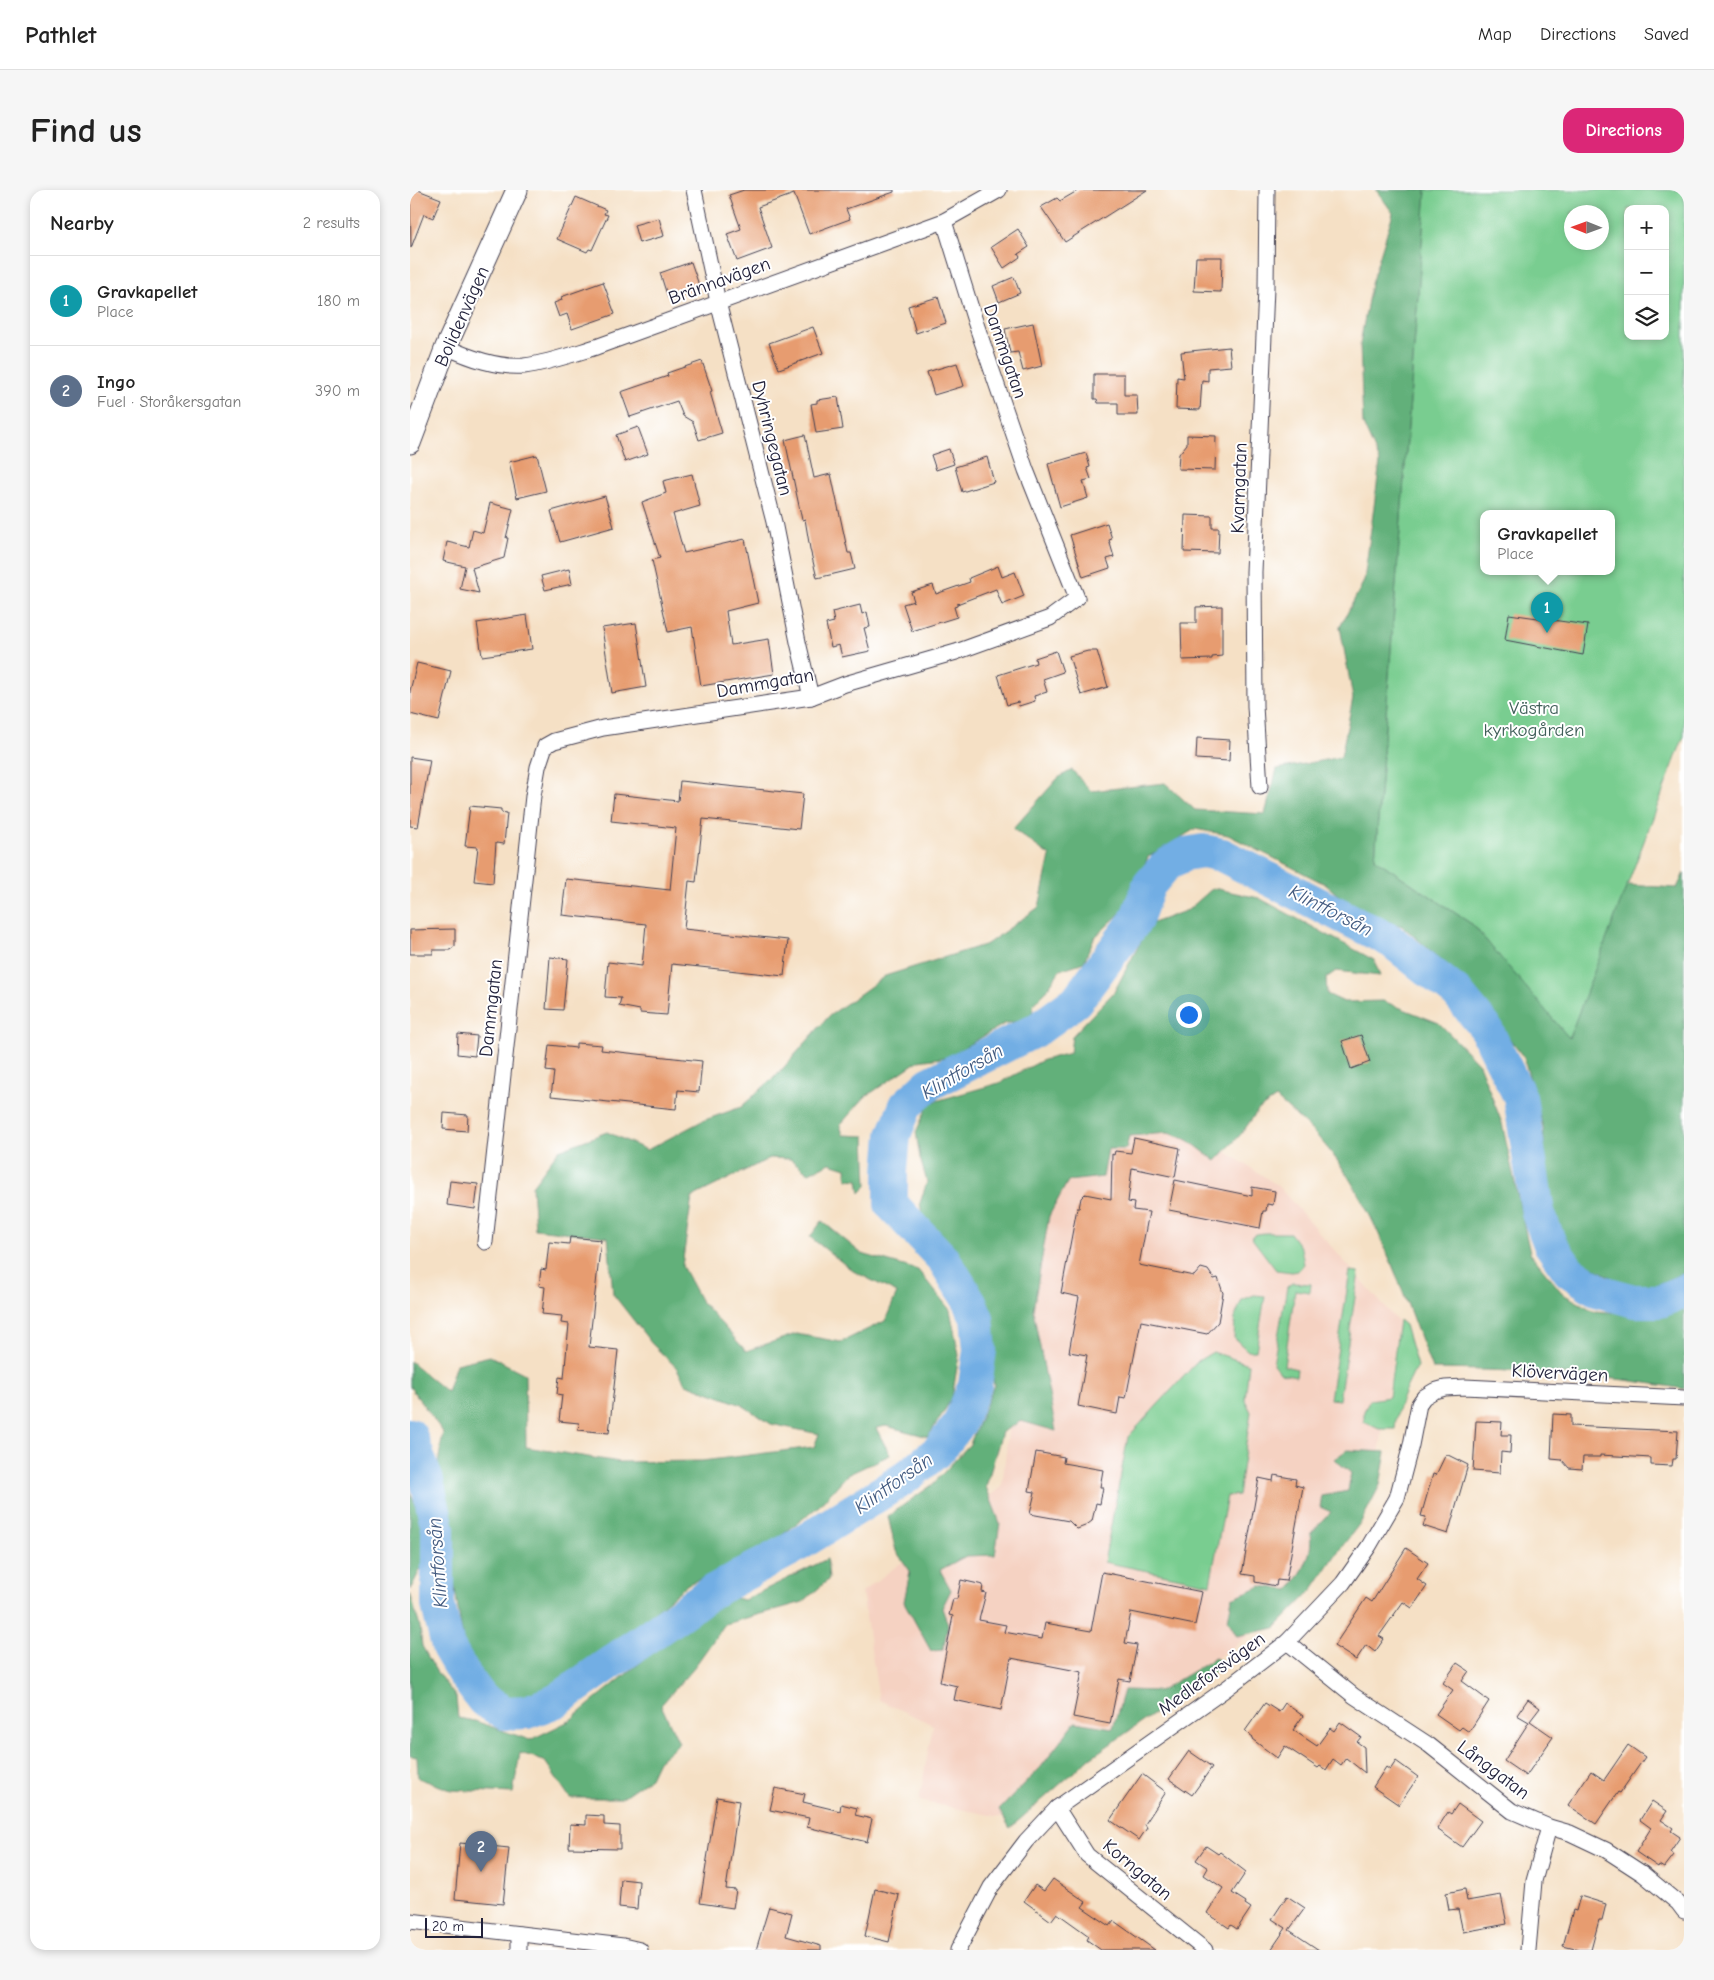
<!DOCTYPE html>
<meta charset="utf-8">
<style>
:root{--surface:#fff;--page:#f6f6f6;--text:#222;--muted:#767676;--line:#e0e0e0;--accent:#db2777}
body{margin:0;font-family:"Comic Neue",sans-serif;background:var(--page);color:var(--text)}
.controls{position:absolute;right:15px;top:15px;display:grid;overflow:hidden;border-radius:10px;box-shadow:0 2px 8px #0003}
.controls button{width:45px;height:45px;display:grid;place-items:center;padding:0;border:0;border-bottom:1px solid var(--line);background:var(--surface);color:var(--text);font:25px sans-serif}
.compass{position:absolute;left:1154px;top:15px;width:45px;height:45px;border-radius:50%;background:var(--surface);box-shadow:0 2px 8px #0003;rotate:271deg}
.scale{position:absolute;left:15px;bottom:12px;width:58px;box-sizing:border-box;padding-left:5px;border:2px solid #22223b;border-top:0;font-size:14px;line-height:18px;white-space:nowrap;color:#22223b;-webkit-text-stroke:4px #fff;paint-order:stroke}
.you{position:absolute;left:778px;top:824px;width:18px;height:18px;margin:-12px;border:4px solid #fff;border-radius:50%;background:#1a73e8;box-shadow:0 0 0 8px #1a73e833}
.badge{display:grid;place-items:center;width:32px;height:32px;border-radius:50%;background:var(--accent);color:#fff;font-size:16px;font-weight:700}
.pin{position:absolute;translate:-50% -41px;filter:drop-shadow(0 1px 2px #0008)}
.pin::after{content:'';position:absolute;top:26px;width:18px;height:15px;background:inherit;clip-path:polygon(0 0,100% 0,50% 100%)}
.popup{position:absolute;left:1070px;top:320px;width:135px;height:65px;box-sizing:border-box;display:grid;place-content:center;border-radius:10px;background:var(--surface);filter:drop-shadow(0 1px 4px #0005);font-size:16px;white-space:nowrap;color:var(--muted)}
.popup b{font-size:19px;color:var(--text)}
.popup::after{content:'';position:absolute;left:50%;top:100%;margin-left:-10px;border:10px solid transparent;border-top-color:var(--surface)}
.list{margin:0;padding:0;list-style:none}
h2{display:flex;justify-content:space-between;align-items:center;height:65px;margin:0;padding:0 20px;font-size:21px}
h2 small{font-size:16px;font-weight:400;color:var(--muted)}
.list li{display:grid;grid-template-columns:32px 1fr auto;gap:15px;align-items:center;box-sizing:border-box;height:90px;padding:0 20px;border-top:1px solid var(--line)}
.list b{display:block;font-size:19px;white-space:nowrap}
.list p{margin:0;font-size:16px;white-space:nowrap;color:var(--muted)}
.list em{font-size:16px;font-style:normal;color:var(--muted)}
.icon{flex:none;width:28px;height:28px;fill:none;stroke:currentColor;stroke-width:2;stroke-linecap:round;stroke-linejoin:round}
.map{position:relative;flex:none;width:1274px;height:1760px;overflow:hidden;border-radius:15px}
header{display:flex;align-items:center;gap:30px;box-sizing:border-box;height:70px;padding:0 25px;background:var(--surface);border-bottom:1px solid var(--line)}
header strong{font-size:24px}
nav{display:flex;gap:28px;margin-inline-start:auto;font-size:18px}
.intro{display:flex;align-items:center;justify-content:space-between;box-sizing:border-box;height:120px;padding:0 30px}
h1{margin:0;font-size:35px}
.button{padding:12px 22px;border-radius:15px;background:var(--accent);color:#fff;font-size:18px;font-weight:700}
main{display:flex;gap:30px;padding:0 30px}
aside{flex:1;background:var(--surface);border-radius:15px;box-shadow:0 2px 8px #0003}
.map>svg:first-child{display:block}
</style>
<header>
<strong>Pathlet</strong>
<nav><a>Map</a><a>Directions</a><a>Saved</a></nav>
</header>
<div class="intro"><h1>Find us</h1><a class="button">Directions</a></div>
<main>
<aside>
<h2>Nearby<small>2 results</small></h2>
<ul class="list">
<li><span class="badge" style="background:#0f9aa8">1</span><div><b>Gravkapellet</b><p>Place</p></div><em>180 m</em></li>
<li><span class="badge" style="background:#5c6f8a">2</span><div><b>Ingo</b><p>Fuel · Storåkersgatan</p></div><em>390 m</em></li>
</ul>
</aside>
<div class="map">
<svg width="1274" height="1760" viewBox="0 0 1274 1760">
<rect width="100%" height="100%" fill="#fff"/>
<filter id="ink" filterUnits="userSpaceOnUse"><feTurbulence type="fractalNoise" baseFrequency=".02" numOctaves="2"/><feDisplacementMap in="SourceGraphic" scale="10" xChannelSelector="R" yChannelSelector="G"/><feConvolveMatrix kernelMatrix="1 2 1 2 8 2 1 2 1" color-interpolation-filters="sRGB"/></filter>
<filter id="wash" filterUnits="userSpaceOnUse"><feTurbulence type="fractalNoise" baseFrequency=".0096" numOctaves="4" result="noise"/><feDisplacementMap in="SourceGraphic" scale="20" xChannelSelector="R" yChannelSelector="G"/><feGaussianBlur stdDeviation="1.12" result="paint"/><feColorMatrix in="noise" values="0 0 0 0 0 0 0 0 0 0 0 0 0 0 0 0 0 1.4 0 .05"/><feComposite in="paint" operator="in"/></filter>
<g filter="url(#wash)">
<rect width="100%" height="100%" fill="#f5e0c5"/>
<polygon fill="#f5d2c2" points="684,919 775,935 867,995 988,1132 969,1265 873,1421 709,1538 595,1628 509,1611 523,1535 469,1510 452,1402 592,1297 619,1048"/>
<g fill="#79cd90" stroke="#4e7866" fill-rule="evenodd">
<path d="M1016,0H1274V546L1159,849L1063,735L965,669ZM1218,19H1255V146H1218ZM1162,22H1192V52H1162ZM1073,324H1201V382H1073Z"/>
<polygon points="855,1043 880,1043 891,1058 894,1074 888,1081 882,1082 866,1080 841,1047 846,1044"/>
<polygon points="940,1081 949,1082 929,1210 920,1209"/>
<polygon points="882,1093 901,1094 900,1102 885,1100 874,1176 887,1179 886,1186 871,1183 863,1174 877,1097"/>
<polygon points="844,1105 855,1106 846,1161 838,1161 824,1148 825,1127 832,1110"/>
<path d="M989,1130L995,1135L1007,1176C997,1196 986,1217 985,1239H969L954,1232V1221L960,1210L979,1207Z"/>
<polygon points="803,1162 839,1174 835,1210 841,1222 828,1305 817,1306 800,1394 694,1372 718,1247 788,1171"/>
</g>
<g fill="#62b07a" stroke="#42695a">
<polygon points="966,0 1016,0 965,669 1063,735 1159,848 1217,695 1267,698 1274,683 1274,1083 1238,1098 1204,1089 1160,1064 1138,1007 1133,937 1114,868 1081,824 1041,778 992,736 947,721 915,694 818,645 785,639 738,667 718,716 684,748 674,772 650,780 635,803 624,813 621,828 594,834 538,867 508,871 455,907 430,935 433,945 455,946 457,996 450,1003 448,990 437,989 436,978 420,973 399,983 380,969 360,968 282,1007 272,1076 290,1110 336,1161 386,1144 431,1152 475,1131 487,1103 443,1081 400,1047 412,1031 452,1064 508,1080 540,1120 549,1165 542,1208 518,1247 476,1236 466,1238 480,1265 437,1285 409,1316 362,1353 328,1374 278,1394 232,1432 126,1509 92,1511 69,1489 53,1450 46,1406 37,1327 27,1281 33,1242 0,1197 0,1171 37,1202 46,1174 80,1166 115,1184 116,1257 209,1272 292,1271 404,1257 409,1244 361,1234 332,1215 276,1194 266,1177 242,1154 203,1104 198,1047 125,1039 122,996 149,960 197,942 237,960 292,931 331,917 368,884 419,826 475,786 577,754 629,717 640,666 603,639 648,588 662,580 681,601 755,593 785,620 855,624 867,579 931,567 943,508 930,437 954,391 970,272 953,234 950,154 961,94 983,23"/>
<path d="M803,698L849,708L964,770L970,786L926,781L916,788L917,804L934,812L973,811L1029,833L1069,874L1092,933L1120,1063L1153,1104L1184,1121L1238,1125L1274,1114V1199C1191,1184 1107,1180 1022,1179C992,1103 964,1008 908,947C895,933 880,921 866,908L848,920L832,943L806,971L778,950L758,943L719,946L716,959H698L693,987L658,991L639,1026L623,1120L646,1241L611,1231L592,1242L576,1297L590,1333L585,1365L556,1366L530,1380L541,1400L532,1418L538,1435L533,1460L521,1461L494,1412L500,1381L486,1361L478,1326L522,1295L560,1254L584,1195L573,1135L579,1126L578,1117L567,1104L549,1069L514,1035L510,1013L517,992L510,968L506,942L519,913L589,893L633,870L660,863L662,846L704,802L740,734L778,720Z"/>
<path d="M937,1260L976,1262L970,1295L951,1332L927,1363L903,1399L865,1438L827,1446L818,1430L822,1408L851,1396L879,1400C891,1385 904,1364 900,1344L921,1322L910,1317L912,1306L938,1301L941,1283L924,1269Z"/>
<polygon points="0,1303 15,1335 17,1367 0,1400"/>
<polygon points="417,1369 419,1389 393,1412 315,1434 285,1476 251,1515 269,1553 248,1571 240,1588 211,1608 160,1608 134,1570 110,1563 103,1603 41,1600 8,1588 7,1567 0,1566 0,1403 10,1437 12,1456 26,1481 46,1507 48,1528 65,1531 120,1550 159,1531 264,1445 316,1406 334,1410"/>
<polygon points="805,1468 816,1474 680,1568 600,1638 589,1620 631,1577 665,1532 703,1538 714,1500 750,1501"/>
</g>
<g fill="none" stroke-linecap="round" stroke-linejoin="round">
<polyline stroke="#72aee4" stroke-width="34" points="0,1245 17,1291 28,1339 28,1415 38,1457 53,1483 73,1510 95,1523 117,1522 146,1511 303,1401 383,1358 495,1288 529,1260 549,1234 565,1195 570,1160 567,1128 560,1112 534,1070 481,1014 481,981 484,945 496,915 519,894 628,839 666,811 726,730 739,695 755,676 775,664 793,661 812,665 981,751 1047,803 1075,837 1110,907 1128,1023 1140,1054 1159,1081 1189,1101 1224,1111 1250,1111 1274,1101"/>
</g>
<g id="blocks">
<g fill="#e79c6f">
<polygon points="0,0 8,0 31,9 23,28 14,24 1,58"/>
<polygon points="334,0 484,0 484,2 436,19 440,29 399,44 384,4 348,17 362,58 327,71 317,44 331,39 319,5"/>
<polygon points="669,0 737,0 655,52 631,17 647,8 650,11"/>
<polygon points="166,7 196,20 194,24 198,25 182,60 179,59 177,62 147,49"/>
<polygon points="249,28 254,46 229,53 224,35"/>
<polygon points="608,39 619,57 608,64 610,67 594,78 581,57"/>
<polygon points="786,67 812,67 811,102 784,101"/>
<polygon points="281,72 290,98 258,108 250,83"/>
<polygon points="604,87 610,103 589,112 583,96"/>
<polygon points="193,92 205,124 162,139 157,124 149,127 144,113 152,110 151,107"/>
<polygon points="528,107 536,133 506,143 498,116"/>
<polygon points="623,133 632,176 613,181 608,162 600,163 595,139"/>
<polygon points="403,137 413,163 369,179 359,153"/>
<polygon points="819,157 821,176 798,178 798,191 792,190 790,220 766,219 767,187 774,188 771,162"/>
<polygon points="292,171 302,201 300,202 312,243 289,250 283,232 273,226 267,211 220,227 211,202 258,186 257,183"/>
<polygon points="547,173 554,196 524,205 517,182"/>
<polygon points="684,184 714,184 714,205 727,205 728,225 708,225 708,213 688,213 687,209 684,209"/>
<polygon points="428,207 433,239 406,243 401,214 407,213 407,210"/>
<polygon points="228,237 238,264 215,272 206,245"/>
<polygon points="395,245 404,288 421,284 438,363 441,363 445,379 407,388 400,359 395,329 392,330 375,250"/>
<polygon points="777,245 806,246 805,280 768,279 769,264 777,254"/>
<polygon points="539,259 544,274 526,280 521,265"/>
<polygon points="676,263 680,277 677,278 681,289 673,291 678,308 650,317 638,274"/>
<polygon points="127,265 136,301 107,308 99,272"/>
<polygon points="577,267 584,292 552,302 545,277"/>
<polygon points="282,284 290,316 263,324 274,363 335,349 348,413 316,421 321,455 359,449 364,484 291,496 282,437 258,442 242,370 250,368 232,312 256,303 253,291"/>
<polygon points="195,306 204,337 150,352 141,321"/>
<polygon points="80,313 103,319 96,348 98,348 94,368 62,378 69,403 50,399 55,376 33,371 37,352 59,357 63,340 73,343"/>
<polygon points="775,325 802,326 802,338 809,338 808,363 774,362"/>
<polygon points="697,333 702,349 699,350 704,367 697,369 700,378 673,387 660,345"/>
<polygon points="588,376 592,387 605,382 614,406 592,415 586,399 547,414 547,416 544,417 547,427 502,441 493,414 504,411 501,402 523,395 526,404 560,392 559,388"/>
<polygon points="159,379 162,394 135,400 131,386"/>
<polygon points="450,415 452,424 457,422 460,437 454,438 460,461 432,467 429,455 421,457 416,434 424,432 422,422"/>
<polygon points="812,416 812,466 802,467 802,469 772,470 771,433 786,433 786,417"/>
<polygon points="1099,424 1178,435 1173,465 1095,450"/>
<polygon points="117,425 122,459 72,466 67,433"/>
<polygon points="226,433 236,497 202,503 192,438"/>
<polygon points="646,461 653,482 633,489 637,502 624,506 625,511 609,516 608,512 597,515 588,485 626,473 625,468"/>
<polygon points="678,461 687,461 698,497 671,505 659,466"/>
<polygon points="7,473 41,481 29,531 0,524 0,501"/>
<polygon points="787,548 820,550 819,571 786,569"/>
<polygon points="0,567 20,570 8,637 0,636"/>
<polygon points="270,591 393,604 389,639 293,629 286,692 279,691 274,739 378,750 374,786 262,774 257,825 230,823 230,820 209,816 211,808 195,807 198,772 232,776 236,734 152,725 156,689 260,700 266,638 201,631 204,604 268,611"/>
<polygon points="60,616 91,619 91,622 97,623 94,654 86,653 83,693 64,691 68,657 55,656"/>
<polygon points="45,739 45,756 40,760 23,760 23,764 0,764 0,740"/>
<polygon points="140,767 158,769 153,820 136,819"/>
<polygon points="48,844 67,846 65,866 47,864"/>
<polygon points="951,845 960,872 941,879 932,851"/>
<polygon points="166,853 192,855 191,860 292,871 289,902 268,900 266,919 141,906 144,882 136,881 139,855 166,858"/>
<polygon points="34,923 58,925 57,941 33,939"/>
<polygon points="724,948 770,958 765,987 722,978 718,1012 724,1013 723,1020 739,1022 729,1075 784,1086 791,1078 798,1080 804,1089 808,1088 813,1103 808,1132 797,1144 731,1131 716,1208 710,1207 707,1224 668,1216 677,1165 659,1162 669,1107 651,1103 667,1018 669,1018 671,1008 675,1004 701,1009 702,964 704,965 705,961 721,963"/>
<polygon points="765,990 842,1006 842,997 865,1001 863,1015 857,1014 856,1021 853,1021 850,1038 759,1020"/>
<polygon points="40,991 68,994 65,1019 37,1015"/>
<polygon points="160,1047 191,1050 179,1157 208,1160 199,1243 168,1240 169,1233 149,1231 152,1205 147,1204 149,1187 154,1188 159,1134 151,1133 152,1126 132,1124 135,1097 129,1096 131,1079 136,1080 139,1052 159,1054"/>
<polygon points="1143,1224 1161,1225 1161,1236 1268,1241 1266,1269 1263,1269 1262,1276 1241,1275 1241,1268 1190,1265 1190,1267 1173,1267 1172,1279 1159,1278 1152,1270 1141,1269"/>
<polygon points="1066,1231 1092,1232 1091,1245 1101,1245 1100,1263 1091,1262 1090,1283 1063,1281"/>
<polygon points="626,1262 654,1267 653,1273 693,1280 690,1297 693,1297 690,1314 686,1313 682,1331 675,1336 667,1339 659,1331 620,1324 625,1302 619,1301"/>
<polygon points="1036,1264 1058,1275 1038,1344 1013,1336 1016,1327 1011,1326 1023,1284 1026,1285"/>
<polygon points="864,1285 886,1289 885,1295 893,1297 876,1391 867,1390 866,1396 845,1392 845,1386 832,1384 849,1288 863,1291"/>
<polygon points="996,1358 1018,1373 1007,1389 1017,1396 1002,1418 993,1412 969,1446 974,1449 965,1462 956,1455 946,1470 924,1456 956,1408 962,1412"/>
<polygon points="692,1382 792,1402 785,1435 721,1422 715,1453 727,1455 720,1491 709,1489 700,1534 663,1527 672,1482 601,1468 591,1520 544,1510 547,1496 530,1492 543,1426 539,1425 543,1409 547,1409 551,1390 573,1395 572,1402 576,1403 569,1430 596,1435 594,1442 632,1449 635,1433 681,1441"/>
<polygon points="1047,1473 1059,1481 1052,1491 1079,1511 1059,1542 1052,1537 1049,1540 1026,1524 1043,1500 1033,1493"/>
<polygon points="1118,1509 1130,1518 1120,1531 1143,1547 1116,1586 1094,1571 1119,1532 1107,1525"/>
<polygon points="855,1513 869,1522 875,1513 893,1526 883,1540 907,1556 920,1538 924,1541 930,1532 951,1547 947,1552 954,1557 955,1583 936,1568 931,1575 923,1569 916,1580 910,1576 908,1578 875,1556 867,1568 842,1549 843,1547 835,1541"/>
<polygon points="1218,1555 1235,1567 1210,1603 1208,1602 1186,1634 1158,1615 1181,1581 1194,1590"/>
<polygon points="779,1561 802,1577 782,1605 759,1589"/>
<polygon points="986,1571 1008,1587 989,1615 963,1597 976,1577 980,1580"/>
<polygon points="732,1584 756,1602 735,1634 737,1638 729,1650 700,1630"/>
<polygon points="365,1598 395,1604 393,1612 430,1621 431,1614 447,1618 445,1625 462,1629 457,1652 397,1637 399,1628 360,1620"/>
<polygon points="307,1607 329,1611 316,1699 326,1700 323,1718 290,1713"/>
<polygon points="1242,1611 1257,1621 1251,1630 1263,1638 1261,1641 1270,1647 1260,1662 1264,1665 1254,1678 1249,1675 1248,1677 1226,1662 1241,1638 1230,1630"/>
<polygon points="1048,1614 1071,1631 1052,1657 1027,1639 1038,1622 1041,1624"/>
<polygon points="176,1625 194,1626 194,1635 210,1636 210,1659 159,1658 160,1634 176,1635"/>
<polygon points="50,1653 99,1658 93,1714 45,1709"/>
<polygon points="796,1656 808,1664 810,1662 836,1682 822,1703 836,1712 835,1714 841,1718 827,1739 821,1735 819,1738 797,1723 813,1698 794,1685 798,1678 786,1670"/>
<polygon points="211,1689 229,1691 227,1719 209,1717"/>
<polygon points="643,1689 676,1712 672,1717 700,1736 704,1731 745,1760 691,1760 677,1750 679,1746 647,1723 641,1731 614,1711 625,1695 634,1701"/>
<polygon points="465,1699 489,1705 479,1752 455,1746"/>
<polygon points="1055,1699 1057,1711 1091,1705 1097,1734 1053,1742 1048,1719 1039,1720 1036,1703"/>
<polygon points="877,1706 895,1718 879,1740 909,1760 861,1760 876,1738 862,1729"/>
<polygon points="1170,1706 1196,1714 1192,1730 1189,1730 1181,1760 1169,1760 1153,1756 1163,1720 1166,1721"/>
<polygon points="359,1717 382,1723 376,1746 411,1756 411,1760 346,1760"/>
</g>
</g>
</g>
<g filter="url(#ink)">
<use href="#blocks" fill-opacity="0" stroke="#423e50" stroke-width="1"/>
<g fill="none" stroke-linecap="round" stroke-linejoin="round">
<g stroke="#423e50" stroke-width="17">
<g id="minor">
<polyline points="284,0 308,112 364,332 388,452 401,507"/>
<path d="M36,157C60,168 87,178 114,176C138,173 163,164 186,157L534,31L589,0"/>
<polyline points="850,597 845,516 844,382 856,98 857,0"/>
<polyline points="75,1052 123,606 128,577 135,556 144,551 193,538 401,507 435,494 546,462 640,428 667,408 616,280 565,131 534,31"/>
<polyline points="877,1452 944,1506 1019,1555 1102,1621 1139,1637 1160,1643 1196,1660 1233,1684 1268,1713 1274,1721"/>
<polyline points="647,1618 677,1665 795,1760"/>
<polyline points="0,1731 213,1756 230,1760"/>
<polyline points="109,1760 109,1744"/>
<polyline points="548,1760 581,1697 616,1651 647,1618 817,1498 877,1452 933,1393 959,1356 987,1308 1001,1255 1009,1214 1014,1207 1024,1201 1035,1198 1055,1197 1274,1208"/>
<polyline points="1118,1760 1124,1691 1139,1637"/>
</g>
</g>
<g stroke="#423e50" stroke-width="23">
<polyline id="secondary" points="0,253 36,157 107,0"/>
</g>
<use href="#minor" stroke="#fff" stroke-width="15"/>
<use href="#secondary" stroke="#fff" stroke-width="21"/>
</g>
</g>
<g text-anchor="middle" stroke-width="4" stroke-linejoin="round" paint-order="stroke">
<g font-size="19" fill="#22223b" stroke="#fff">
<text transform="translate(309 90) rotate(-20)" y="7">Brännavägen</text>
<text transform="translate(51 126) rotate(-66)" y="7">Bolidenvägen</text>
<text transform="translate(596 161) rotate(71)" y="7">Dammgatan</text>
<text transform="translate(363 248) rotate(76)" y="7">Dyhringegatan</text>
<text transform="translate(828 298) rotate(-88)" y="7">Kvarngatan</text>
<text transform="translate(355 492) rotate(-10)" y="7">Dammgatan</text>
<text transform="translate(80 818) rotate(-84)" y="7">Dammgatan</text>
<text transform="translate(1150 1182) rotate(3)" y="7">Klövervägen</text>
<text transform="translate(801 1483) rotate(-36)" y="7">Medleforsvägen</text>
<text transform="translate(1084 1579) rotate(37)" y="7">Långgatan</text>
<text transform="translate(728 1679) rotate(40)" y="7">Korngatan</text>
</g>
<g font-size="19" fill="#405e59" stroke="#fff">
<text x="1124" y="524">Västra<tspan x="1124" dy="22">kyrkogården</tspan></text>
</g>
<g font-size="20" font-style="italic" fill="#425a7f" stroke="#fff">
<text transform="translate(921 720) rotate(27)" y="7">Klintforsån</text>
<text transform="translate(552 881) rotate(-30)" y="7">Klintforsån</text>
<text transform="translate(483 1293) rotate(-35)" y="7">Klintforsån</text>
<text transform="translate(27 1373) rotate(-94)" y="7">Klintforsån</text>
</g>
</g>
</svg>
<div class="controls">
<button>+</button>
<button>−</button>
<button><svg class="icon" aria-label="layers" viewBox="0 0 24 24"><path d="M12 4l9 5-9 5-9-5zM3 14l9 5 9-5"/></svg></button>
</div>
<svg class="compass" viewBox="-18 -18 36 36"><path d="M0-13l5 13h-10z" fill="#e53935"/><path d="M0 13l5-13h-10z" fill="#767676"/></svg>
<div class="scale">20 m</div>
<div class="you"></div>
<div class="pin badge" style="left:1137px;top:443px;background:#0f9aa8">1</div>
<div class="popup"><b>Gravkapellet</b>Place</div>
<div class="pin badge" style="left:71px;top:1682px;background:#5c6f8a">2</div>
</div>
</main>
